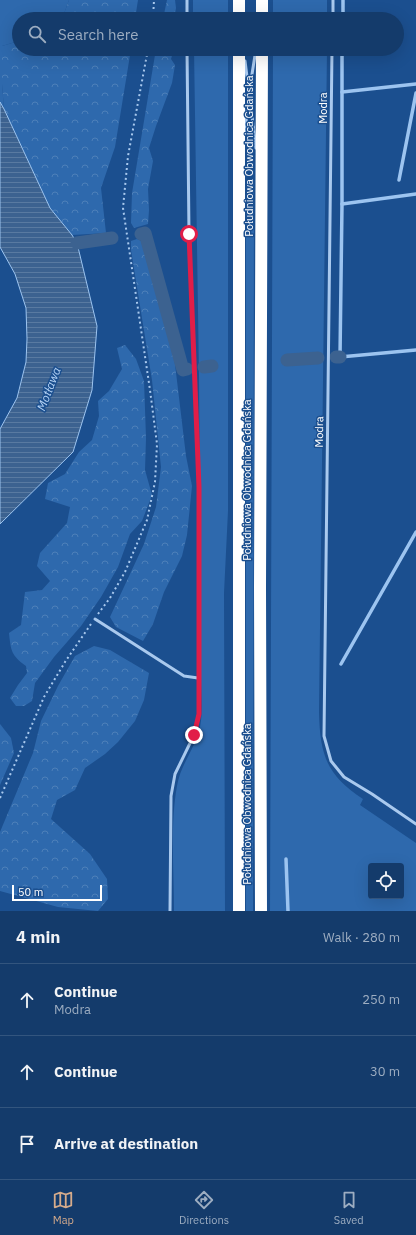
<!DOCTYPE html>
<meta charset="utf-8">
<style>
:root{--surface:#143b6b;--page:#214673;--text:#f1f3f6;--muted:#9dadc1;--line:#33557e;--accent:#d6ab8b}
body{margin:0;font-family:"IBM Plex Sans",sans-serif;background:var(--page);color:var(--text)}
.controls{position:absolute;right:12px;bottom:12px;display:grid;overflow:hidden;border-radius:4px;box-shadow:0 4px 16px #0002}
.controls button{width:36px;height:36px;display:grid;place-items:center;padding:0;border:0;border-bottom:1px solid var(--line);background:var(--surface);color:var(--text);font:20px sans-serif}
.scale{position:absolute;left:12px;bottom:10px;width:90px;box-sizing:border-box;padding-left:4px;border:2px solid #fff;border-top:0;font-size:11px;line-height:14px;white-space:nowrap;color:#fff;-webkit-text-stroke:3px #1b4f8f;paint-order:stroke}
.stop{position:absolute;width:12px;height:12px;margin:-9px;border:3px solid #e11d48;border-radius:50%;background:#fff}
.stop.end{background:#e11d48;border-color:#fff;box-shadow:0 1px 4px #0008}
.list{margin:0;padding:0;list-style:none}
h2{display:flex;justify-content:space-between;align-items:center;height:52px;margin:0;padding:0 16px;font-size:17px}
h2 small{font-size:13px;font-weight:400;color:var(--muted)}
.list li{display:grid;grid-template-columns:26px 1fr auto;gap:12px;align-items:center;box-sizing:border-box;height:72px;padding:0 16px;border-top:1px solid var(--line)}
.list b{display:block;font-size:15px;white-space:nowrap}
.list p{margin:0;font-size:13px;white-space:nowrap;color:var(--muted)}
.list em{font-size:13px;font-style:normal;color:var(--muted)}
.icon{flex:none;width:22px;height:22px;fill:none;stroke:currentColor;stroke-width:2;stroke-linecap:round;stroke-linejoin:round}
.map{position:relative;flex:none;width:416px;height:911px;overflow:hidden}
.search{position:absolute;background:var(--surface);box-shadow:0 4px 16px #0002;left:12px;right:12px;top:12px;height:44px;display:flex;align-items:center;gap:10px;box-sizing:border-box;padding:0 14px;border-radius:22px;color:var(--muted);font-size:15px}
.sheet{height:268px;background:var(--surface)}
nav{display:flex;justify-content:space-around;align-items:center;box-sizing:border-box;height:56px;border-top:1px solid var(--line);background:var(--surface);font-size:11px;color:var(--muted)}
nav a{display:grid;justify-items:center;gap:2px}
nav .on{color:var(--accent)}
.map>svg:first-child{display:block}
</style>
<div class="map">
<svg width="416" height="911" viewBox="0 0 416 911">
<defs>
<pattern id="forest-crowns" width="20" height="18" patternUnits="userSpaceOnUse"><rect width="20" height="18" fill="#2e69ad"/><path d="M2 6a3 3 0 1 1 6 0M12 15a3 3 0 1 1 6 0" fill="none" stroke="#4d80b9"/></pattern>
<pattern id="water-rules" width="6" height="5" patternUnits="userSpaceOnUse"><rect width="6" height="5" fill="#3c6290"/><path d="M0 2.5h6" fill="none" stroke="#597aa1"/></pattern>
</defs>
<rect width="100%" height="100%" fill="#1b4f8f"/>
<g fill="#2e69ad" fill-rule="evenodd">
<polygon points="0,0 69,0 62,19 19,19 19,41 2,46 2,84 4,109 0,102"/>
<rect x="193" y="0" width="35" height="19"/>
<rect x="273" y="0" width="54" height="19"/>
<path d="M194,49H228V511L224,593L225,911H174C174,872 170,824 177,786C180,767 192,752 198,735C204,716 201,697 201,677L199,376Z"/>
<path d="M273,49H327L319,712C320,754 326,775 363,799L360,805L416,843V911H270ZM371,866H401V896H371Z"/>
<polygon points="246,184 254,184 253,911 246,911"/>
</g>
<g fill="url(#forest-crowns)">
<polygon points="69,0 138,0 135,19 62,19"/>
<polygon points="167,0 175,0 176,8 174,19 163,19"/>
<polygon points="19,41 19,49 131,49 115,147 101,188 106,233 72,235 50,208 4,109 2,84 2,46"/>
<polygon points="156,49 174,49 171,59 175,65 172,83 156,126 149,148 153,161 148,189 149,210 148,224 134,228 131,223 132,193"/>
<polygon points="137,239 144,242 147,250 174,356 186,456 192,486 187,535 182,556 164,592 153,624 143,641 116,627 110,617 144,544 156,507 161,467 152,380 131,250 131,241"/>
<path d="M125,345L136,359L144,381L146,438L145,470L152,495L142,521L130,534L118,567L101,597L81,626L54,657L35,683L32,701L24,706H16L10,698L18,685L27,673L26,666C11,655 11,651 9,633L21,625L25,592L42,590L50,581L37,566L40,553L67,523L70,507L45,499L48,483L65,474L79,452L92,440L99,416L98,401L109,391L122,369L117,348Z"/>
<polygon points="94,646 110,650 149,673 144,700 135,721 118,742 105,754 85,768 75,790 57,800 51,819 90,854 107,879 108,899 98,911 58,907 0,891 0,832 33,753 41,721 58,686 75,656"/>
<polygon points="0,724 11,738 14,753 0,785"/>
</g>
<polygon fill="url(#water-rules)" stroke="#9cc4f0" points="0,102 4,109 50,208 72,235 77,243 97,326 92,390 73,452 0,524 0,429 17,398 26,362 27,339 26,308 15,274 0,247"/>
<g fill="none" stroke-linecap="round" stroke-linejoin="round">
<g stroke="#9cc4f0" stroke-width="3.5">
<polyline points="343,19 343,0"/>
<polyline points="342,49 342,204 340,357 416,350"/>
<polyline points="342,92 416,84"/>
<polyline points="399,180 416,93"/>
<polyline points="342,204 416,194"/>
<polyline points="341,664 416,532"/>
<polyline points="286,859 288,911"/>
</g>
<g stroke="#3c6290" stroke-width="13">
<polyline points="141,234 145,233 183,370 187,369"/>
<polyline points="77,243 112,238"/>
<polyline points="336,357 340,357"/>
<polyline points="287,360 318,358"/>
<polyline points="204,367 212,366"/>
</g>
<g stroke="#a9c9ee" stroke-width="2" stroke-dasharray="2 3" stroke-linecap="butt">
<polyline points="153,19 154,0"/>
<polyline points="98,614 110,598 125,572 147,520 155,482 157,444 150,390 123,208 128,156 148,49"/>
<polyline points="0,798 44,697 65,662 91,624"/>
</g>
<g stroke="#a9c9ee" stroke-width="3">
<polyline points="187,0 187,19"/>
<polyline points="333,19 333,0"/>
<polyline points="332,49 324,736 331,761 344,777 372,794 416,824"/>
<polyline points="245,61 256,148"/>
<polyline points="249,93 256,49"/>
<polyline points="245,133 248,102"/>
<polyline points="95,619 184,676 198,678"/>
<polyline points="170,911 171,796 175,774 194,735 199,713 199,487 189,234 187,49"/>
</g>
<g stroke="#fff" stroke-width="12">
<polyline points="239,19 239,0"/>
<polyline points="262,19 262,0"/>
<polyline points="239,49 239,911"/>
<polyline points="261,911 260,587 262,49"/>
</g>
</g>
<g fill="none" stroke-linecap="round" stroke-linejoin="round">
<polyline stroke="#e11d48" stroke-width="5" points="189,234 199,487 199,714 194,735"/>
</g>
<g text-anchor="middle" stroke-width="3" stroke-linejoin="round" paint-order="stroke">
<g font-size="11" fill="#fff" stroke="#1b4f8f">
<text transform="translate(323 108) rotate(-90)" y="4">Modra</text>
<text transform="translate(249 156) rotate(-90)" y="4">Południowa Obwodnica Gdańska</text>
<text transform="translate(319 432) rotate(-89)" y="4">Modra</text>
<text transform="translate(247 480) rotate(-90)" y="4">Południowa Obwodnica Gdańska</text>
<text transform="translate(247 804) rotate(-90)" y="4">Południowa Obwodnica Gdańska</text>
</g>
<g font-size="12" font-style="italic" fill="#b5d3f5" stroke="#1b4f8f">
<text transform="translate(49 389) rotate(-69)" y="4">Motława</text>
</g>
</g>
</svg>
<div class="controls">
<button><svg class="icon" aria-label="locate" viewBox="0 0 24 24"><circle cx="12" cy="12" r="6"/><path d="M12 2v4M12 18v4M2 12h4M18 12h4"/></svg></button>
</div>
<div class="scale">50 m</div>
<div class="stop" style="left:189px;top:234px"></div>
<div class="stop end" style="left:194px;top:735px"></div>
<div class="search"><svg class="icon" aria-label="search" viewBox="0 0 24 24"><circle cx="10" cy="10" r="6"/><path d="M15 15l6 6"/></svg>Search here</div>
</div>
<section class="sheet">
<h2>4 min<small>Walk · 280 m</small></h2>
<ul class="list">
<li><svg class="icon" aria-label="ahead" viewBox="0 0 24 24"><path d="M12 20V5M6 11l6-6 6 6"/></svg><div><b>Continue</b><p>Modra</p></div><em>250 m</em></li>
<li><svg class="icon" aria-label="ahead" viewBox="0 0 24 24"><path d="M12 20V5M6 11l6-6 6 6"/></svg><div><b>Continue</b></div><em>30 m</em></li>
<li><svg class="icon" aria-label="arrive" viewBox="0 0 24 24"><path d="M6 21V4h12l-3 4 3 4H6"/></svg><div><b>Arrive at destination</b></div></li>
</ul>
</section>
<nav>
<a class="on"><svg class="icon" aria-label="map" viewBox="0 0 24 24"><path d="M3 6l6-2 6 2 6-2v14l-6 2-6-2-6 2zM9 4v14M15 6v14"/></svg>Map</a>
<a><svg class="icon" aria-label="directions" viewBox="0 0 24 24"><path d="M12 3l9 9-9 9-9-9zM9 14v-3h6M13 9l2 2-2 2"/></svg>Directions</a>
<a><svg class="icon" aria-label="saved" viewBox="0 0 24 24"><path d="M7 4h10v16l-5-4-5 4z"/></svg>Saved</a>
</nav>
